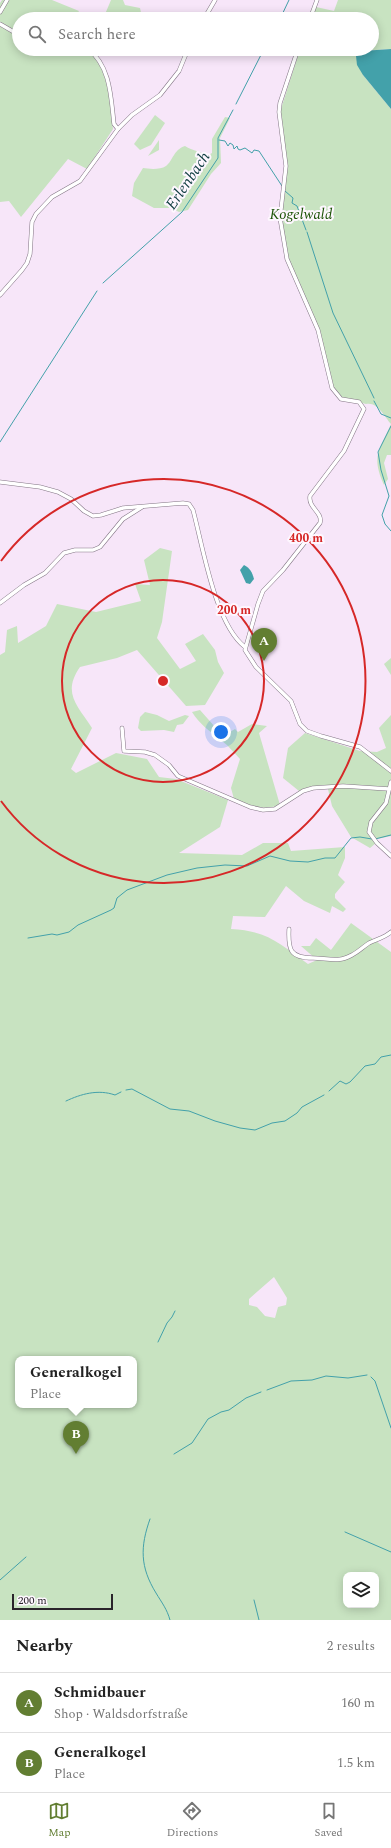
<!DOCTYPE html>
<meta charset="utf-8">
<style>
:root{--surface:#fff;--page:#f6f6f6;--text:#222;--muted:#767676;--line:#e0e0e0;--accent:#627e32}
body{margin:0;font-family:Spectral,serif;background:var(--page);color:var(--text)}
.controls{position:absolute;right:12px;bottom:12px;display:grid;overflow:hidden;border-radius:8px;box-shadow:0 2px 10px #0003}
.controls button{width:36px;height:36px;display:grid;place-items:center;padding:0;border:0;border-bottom:1px solid var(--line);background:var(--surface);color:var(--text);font:20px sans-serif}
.scale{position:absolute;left:12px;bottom:10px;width:101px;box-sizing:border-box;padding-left:4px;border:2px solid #2a242b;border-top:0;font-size:11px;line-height:14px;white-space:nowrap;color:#2a242b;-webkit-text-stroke:3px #fef7ff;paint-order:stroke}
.you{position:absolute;left:221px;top:732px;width:14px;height:14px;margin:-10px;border:3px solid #fff;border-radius:50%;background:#1a73e8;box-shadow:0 0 0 6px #1a73e833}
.badge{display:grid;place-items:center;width:26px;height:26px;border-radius:50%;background:var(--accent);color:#fff;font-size:13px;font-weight:700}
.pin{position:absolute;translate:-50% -33px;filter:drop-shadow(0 1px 2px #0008)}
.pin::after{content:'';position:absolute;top:21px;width:14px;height:12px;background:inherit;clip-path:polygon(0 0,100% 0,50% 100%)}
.popup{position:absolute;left:15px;top:1356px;width:122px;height:52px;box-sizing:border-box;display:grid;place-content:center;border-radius:8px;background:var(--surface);filter:drop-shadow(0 1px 3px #0005);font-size:13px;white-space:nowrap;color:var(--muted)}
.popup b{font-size:15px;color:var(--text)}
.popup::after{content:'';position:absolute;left:50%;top:100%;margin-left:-8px;border:8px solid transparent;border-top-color:var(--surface)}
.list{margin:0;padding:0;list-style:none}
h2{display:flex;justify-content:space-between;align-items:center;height:52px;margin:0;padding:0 16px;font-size:17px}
h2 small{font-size:13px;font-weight:400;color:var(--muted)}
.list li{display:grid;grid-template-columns:26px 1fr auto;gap:12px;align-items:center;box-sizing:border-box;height:60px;padding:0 16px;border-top:1px solid var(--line)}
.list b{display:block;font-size:15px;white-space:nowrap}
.list p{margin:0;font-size:13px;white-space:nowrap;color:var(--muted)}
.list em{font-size:13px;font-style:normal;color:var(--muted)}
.icon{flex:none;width:22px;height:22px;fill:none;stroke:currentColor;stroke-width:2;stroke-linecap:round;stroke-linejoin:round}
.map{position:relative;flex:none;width:391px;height:1620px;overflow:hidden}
.search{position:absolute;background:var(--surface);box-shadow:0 2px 10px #0003;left:12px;right:12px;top:12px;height:44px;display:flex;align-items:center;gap:10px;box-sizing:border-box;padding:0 14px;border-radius:22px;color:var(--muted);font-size:15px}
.sheet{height:172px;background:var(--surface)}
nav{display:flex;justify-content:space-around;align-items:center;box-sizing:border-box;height:56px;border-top:1px solid var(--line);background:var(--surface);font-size:11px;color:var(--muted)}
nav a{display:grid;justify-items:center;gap:2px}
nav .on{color:var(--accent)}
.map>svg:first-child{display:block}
</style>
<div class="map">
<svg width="391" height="1620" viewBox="0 0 391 1620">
<rect width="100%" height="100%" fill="#f7e6f9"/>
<g fill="#c8e3c1" fill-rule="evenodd">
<path d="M2,0H52L79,11L74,19H19V49H84C110,63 110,104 113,129L87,169L68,159L21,217L9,201L0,202V3Z"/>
<polygon points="111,0 123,0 125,5 140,8 142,17 118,14 116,19 103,19"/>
<path d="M338,0H391V49L362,51L363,75L391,109V455H387L384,463L388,479L384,485C371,456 379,451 391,424C385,417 377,401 366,404L342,398L333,388L322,339L289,266L281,218L287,167L280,112L300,49H372V19H311L316,7L334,11Z"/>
<polygon points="155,115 165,123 151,145 140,150 134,144"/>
<path d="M225,117L230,118L220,138L221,163L211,174L188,210L179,212L171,208H154L132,196L134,183L143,168C149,169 160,170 166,166C173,161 173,150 185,146C193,151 200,151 207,156L212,153V139Z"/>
<polygon points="159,140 159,150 148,156"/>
<path d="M160,548L172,551L162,622L157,638L180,669L196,661L185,644L203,634L215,650L218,662L224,673L205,705L186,706L137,650L117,658L80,667C62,693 77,705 92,728L71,769L76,773L116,753L147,759L159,777L176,779L228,800L220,827L179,853L242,855L263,843H288L291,851L345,847V858L338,875L345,882L335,894V898L346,909L343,912L332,906L330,913L304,901L286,886L265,917L233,916L231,929C268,931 280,944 308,964L317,960L301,946H310L316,938L331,950L351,923L391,952V1620H0V655L5,652L7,630L17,626L18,643L46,626L57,604L96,612L141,601L135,584L150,585L144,560ZM274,1277L287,1298L286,1305L278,1307L275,1318L265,1316L257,1307L249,1305V1299ZM18,1359H134V1405H18ZM346,1575H376V1605H346Z"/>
<polygon points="391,658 391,675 384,664"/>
<path d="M200,710L223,736L235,729L238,732L252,724L267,726L259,733L280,805C263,811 250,806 234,799L231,788L240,759C234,753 229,746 222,741C211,732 199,724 192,712Z"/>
<polygon points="145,712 157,715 169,721 185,715 189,716 183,724 177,725 174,732 164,730 141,731 138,728 140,717"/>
<polygon points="391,715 391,836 377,839 376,843 370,848 351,837 332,806 327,785 309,787 299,791 283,778 288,748 305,733 360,751 377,752 386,748 379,728"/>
</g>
<g fill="#43a1aa">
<polygon points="391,49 391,109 363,75 357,65 356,56 362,51"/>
<path d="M244,565C250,568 252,572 254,579L250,584L246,583L240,570Z"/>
</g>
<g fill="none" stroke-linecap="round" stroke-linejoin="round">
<g stroke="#43a1aa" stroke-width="1">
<polyline points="280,19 289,0"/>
<polyline points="236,104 264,49"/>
<polyline points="219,140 225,141 228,146 230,143 233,145 234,149 237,146 238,149 240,150 245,148 252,153 254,150 259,151 282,186"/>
<polyline points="285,191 293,198 292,203 297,206 306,230"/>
<polyline points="307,232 333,313 374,398"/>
<polyline points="103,283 182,212 218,158 218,138 233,110"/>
<polyline points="374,401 381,414 391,418"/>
<polyline points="391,426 378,452 381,470 389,496 382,515 385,524 391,531"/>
<polyline points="0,442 97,291"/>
<polyline points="375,839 391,835"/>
<polyline points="28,938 52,934 57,935 69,932 78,925 111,910 114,908 117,898 127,890 167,875 197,868 225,865 247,866 270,856 290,861 308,862 325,858 335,858 351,838 360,837 372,839"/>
<polyline points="126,1090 132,1089 170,1109 189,1111 215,1121 240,1128 255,1130 272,1123 285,1121 297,1113 302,1107 324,1095"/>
<polyline points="329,1091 340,1081 346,1084 350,1082 365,1066 375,1064 381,1057 391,1055"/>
<path d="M66,1101C81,1094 98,1089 115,1095L121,1092"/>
<polyline points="158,1342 167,1323 172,1317 175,1311"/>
<polyline points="371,1377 375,1381 391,1428"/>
<polyline points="267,1390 291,1381 312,1380 326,1376 348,1378 367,1375"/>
<polyline points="174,1454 192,1443 208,1419 221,1412 229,1410 246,1398 261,1392"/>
<path d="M150,1519C140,1547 140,1567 156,1593C162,1603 167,1609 170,1620"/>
<polyline points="345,1532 391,1552"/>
<polyline points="0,1580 26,1557"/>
<polyline points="254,1600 259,1620"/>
</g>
<g stroke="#837585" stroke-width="4.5">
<g id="minor">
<polyline points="0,12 7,0"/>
<polyline points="204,19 215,0"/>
<polyline points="310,19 317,0"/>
<polyline points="0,24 19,35"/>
<path d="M88,49C111,66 111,99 114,124L118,129"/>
<path d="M298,49L280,103L279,112L286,166L280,218L287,259L318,330L332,388L341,399L359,402L364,409L344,451L310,496C308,508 323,512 320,523L283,570L263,591L258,604L245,650L256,667L291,701L300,724L307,731L321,736L360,747L391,771"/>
<polyline points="0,295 22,270 27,263 30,254 32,222 36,214 52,197 80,181 118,129 132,115 160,95 179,71 188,49"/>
<path d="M0,482L40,487L58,492L71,499L84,511L93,516L101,515L123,508L183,503L189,504L193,510C203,547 215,624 245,647"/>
<polyline points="0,603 24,585 45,573 64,553 75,550 93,550 100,547 123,519 142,507"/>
<polyline points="122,728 124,751 145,752 155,755 169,765 178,776 250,807 263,810 275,809 303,791 313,788 343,786 389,789"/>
<polyline points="391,782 386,803 371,822 369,832 377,843 391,856"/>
<path d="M289,929C288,950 290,958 313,958C326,958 339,963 352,955C358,952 363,947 369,943C377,939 384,938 391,932"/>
</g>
</g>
<use href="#minor" stroke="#fff" stroke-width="3.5"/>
</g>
<g fill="none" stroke="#d62828" stroke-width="2">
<circle cx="163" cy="681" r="101"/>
<path d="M1 561A202 202 0 1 1 1 801"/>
</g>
<g text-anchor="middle" stroke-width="4" stroke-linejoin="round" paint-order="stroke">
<g font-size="15" font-style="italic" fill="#1e5509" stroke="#fef7ff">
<text x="301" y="219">Kogelwald</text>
</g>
<g font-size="16" font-style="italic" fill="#144044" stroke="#fef7ff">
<text transform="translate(187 180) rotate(-56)" y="6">Erlenbach</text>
</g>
</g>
<circle cx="163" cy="681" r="6" fill="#d62828" stroke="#fef7ff" stroke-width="2"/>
<g font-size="12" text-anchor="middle" font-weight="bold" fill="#d62828" stroke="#fef7ff" stroke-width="4" stroke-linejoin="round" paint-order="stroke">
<text x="306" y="542">400 m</text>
<text x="234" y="614">200 m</text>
</g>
</svg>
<div class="controls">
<button><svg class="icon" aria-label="layers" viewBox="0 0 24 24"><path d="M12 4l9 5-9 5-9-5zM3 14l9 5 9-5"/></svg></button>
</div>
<div class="scale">200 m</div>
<div class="you"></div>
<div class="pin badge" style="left:264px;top:661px">A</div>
<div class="pin badge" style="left:76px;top:1454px">B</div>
<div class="popup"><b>Generalkogel</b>Place</div>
<div class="search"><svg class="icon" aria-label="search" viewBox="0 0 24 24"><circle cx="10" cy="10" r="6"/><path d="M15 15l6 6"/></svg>Search here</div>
</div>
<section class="sheet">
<h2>Nearby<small>2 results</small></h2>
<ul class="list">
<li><span class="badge">A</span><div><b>Schmidbauer</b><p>Shop · Waldsdorfstraße</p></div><em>160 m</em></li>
<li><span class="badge">B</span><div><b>Generalkogel</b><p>Place</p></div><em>1.5 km</em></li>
</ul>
</section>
<nav>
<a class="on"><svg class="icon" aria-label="map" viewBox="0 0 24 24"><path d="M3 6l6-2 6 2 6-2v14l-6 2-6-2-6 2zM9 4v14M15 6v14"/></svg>Map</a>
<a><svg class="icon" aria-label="directions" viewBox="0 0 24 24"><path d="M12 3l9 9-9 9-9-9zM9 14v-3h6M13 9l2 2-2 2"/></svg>Directions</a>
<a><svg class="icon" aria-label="saved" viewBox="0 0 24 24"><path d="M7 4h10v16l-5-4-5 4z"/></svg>Saved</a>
</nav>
